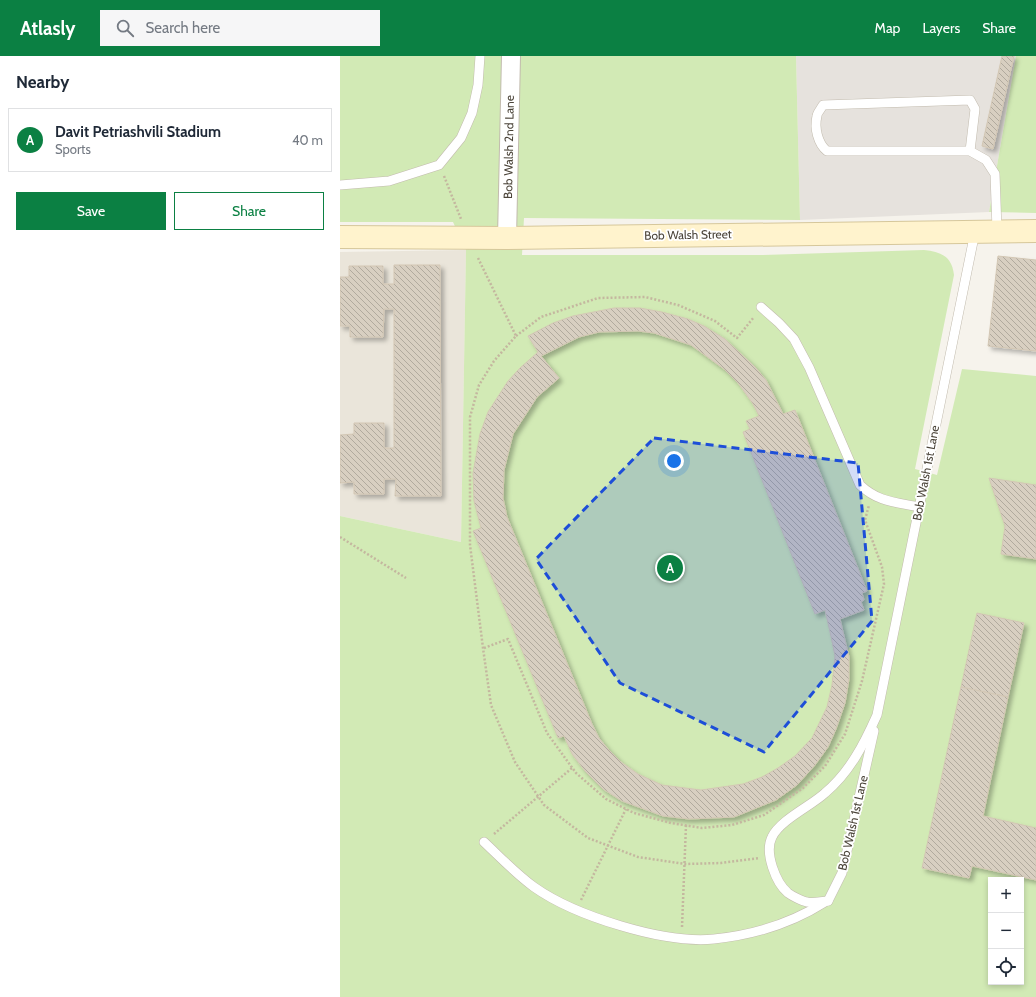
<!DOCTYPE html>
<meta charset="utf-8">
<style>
:root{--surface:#fff;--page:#f6f6f7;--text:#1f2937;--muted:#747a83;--line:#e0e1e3;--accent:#0b8043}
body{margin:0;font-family:Cabin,sans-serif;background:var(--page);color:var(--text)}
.controls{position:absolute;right:12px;bottom:12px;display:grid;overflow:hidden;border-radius:0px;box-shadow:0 2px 6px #0003}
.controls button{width:36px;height:36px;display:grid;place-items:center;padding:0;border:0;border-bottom:1px solid var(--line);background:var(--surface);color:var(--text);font:20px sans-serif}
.you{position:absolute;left:334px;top:405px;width:14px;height:14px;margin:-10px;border:3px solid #fff;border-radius:50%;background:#1a73e8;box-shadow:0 0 0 6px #1a73e833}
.badge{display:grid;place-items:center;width:26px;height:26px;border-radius:50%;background:var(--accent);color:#fff;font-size:13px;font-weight:700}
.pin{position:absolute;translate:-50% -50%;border:2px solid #fff;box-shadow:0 1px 4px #0006}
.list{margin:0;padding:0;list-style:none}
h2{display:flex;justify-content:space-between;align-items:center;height:52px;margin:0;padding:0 16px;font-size:17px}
h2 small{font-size:13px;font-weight:400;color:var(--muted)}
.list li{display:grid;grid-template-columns:26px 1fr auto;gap:12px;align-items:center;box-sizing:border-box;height:64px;margin:0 8px 8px;padding:0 8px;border:1px solid var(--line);border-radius:0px}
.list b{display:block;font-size:15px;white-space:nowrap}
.list p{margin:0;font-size:13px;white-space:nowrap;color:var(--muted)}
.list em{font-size:13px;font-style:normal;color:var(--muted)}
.actions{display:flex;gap:8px;padding:12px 16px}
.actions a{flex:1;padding:9px 0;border:1px solid var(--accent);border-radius:0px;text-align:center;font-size:14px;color:var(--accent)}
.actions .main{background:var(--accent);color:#fff}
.icon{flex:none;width:22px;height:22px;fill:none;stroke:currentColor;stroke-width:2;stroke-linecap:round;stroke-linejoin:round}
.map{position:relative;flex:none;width:696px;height:941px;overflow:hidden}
header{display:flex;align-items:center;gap:24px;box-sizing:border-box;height:56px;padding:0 20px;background:var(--accent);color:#fff}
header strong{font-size:19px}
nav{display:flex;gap:22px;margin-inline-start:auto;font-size:14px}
.search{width:280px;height:36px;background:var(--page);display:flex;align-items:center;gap:10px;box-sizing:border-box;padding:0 14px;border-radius:0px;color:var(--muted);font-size:15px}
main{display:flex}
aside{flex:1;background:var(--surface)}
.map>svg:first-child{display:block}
</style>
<header>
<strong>Atlasly</strong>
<div class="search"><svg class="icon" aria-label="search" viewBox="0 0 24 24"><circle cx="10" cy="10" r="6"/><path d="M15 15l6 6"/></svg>Search here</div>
<nav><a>Map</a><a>Layers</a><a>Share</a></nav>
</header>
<main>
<aside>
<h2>Nearby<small></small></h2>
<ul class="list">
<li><span class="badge">A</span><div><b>Davit Petriashvili Stadium</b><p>Sports</p></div><em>40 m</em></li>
</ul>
<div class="actions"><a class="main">Save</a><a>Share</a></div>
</aside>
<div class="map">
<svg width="696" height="941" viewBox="0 0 696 941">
<defs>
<pattern id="building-back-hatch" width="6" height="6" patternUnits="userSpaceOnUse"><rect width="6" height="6" fill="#d8cfc1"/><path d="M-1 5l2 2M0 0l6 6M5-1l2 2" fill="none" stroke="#b1aa9e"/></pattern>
<filter id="shadow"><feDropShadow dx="3.5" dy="3.5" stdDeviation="2" flood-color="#0004"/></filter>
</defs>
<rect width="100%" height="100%" fill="#f6f3ec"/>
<polygon fill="#eae5da" points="126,194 121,486 0,460 0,196"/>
<polygon fill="#e6e2dd" points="456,0 676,0 649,156 460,164"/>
<g fill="#d2eab5" fill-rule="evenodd">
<path d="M0,0H456L460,164L184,162L182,199H423L584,194C601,196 612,200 614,219L575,413L597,419L622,313L696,320V941H0V460L121,486L126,194L113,166H0ZM651,824H681V926H651Z"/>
<polygon points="676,0 696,0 696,157 649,156"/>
</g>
<g fill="url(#building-back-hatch)" stroke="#d3c7b4" fill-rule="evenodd" filter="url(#shadow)">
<polygon points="662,0 674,0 653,93 642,90"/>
<polygon points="658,200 696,204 696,295 648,290"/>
<polygon points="54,209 100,209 101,440 55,440 56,423 44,423 44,438 14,438 14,426 0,427 0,379 14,378 14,367 44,367 44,392 54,392 54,253 44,253 43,281 10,281 10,270 0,270 0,221 9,221 9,210 43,210 43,228 54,228"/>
<path d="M274,252H300L322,256L348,263L364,270L385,283L415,311L426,324L443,358L455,354L527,535L522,537L524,544L521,546L524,554L500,563L509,601V623L505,647L496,673L488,691L475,709L457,729L436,744L394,761L349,763L323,760L282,745L263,733L245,715L232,698L224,680L218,682L133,475L141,472L134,445L133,417L140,378L148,356L168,325L180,312L198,296L188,280L213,267L233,260ZM298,275L314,277L351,289L384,313L398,327L413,348L419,360L406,365L410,373L403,376L475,558L485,554L490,576L495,600L492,629L487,651L472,682L455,700L438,712L422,721L403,728L361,734L322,729L298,718L281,706L268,693L259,682L252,668L167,461L163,442L164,414L173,378L197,341L219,322L201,300L239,281L259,276Z"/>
<polygon points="649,422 696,429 696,503 661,498 665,470"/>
<polygon points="637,557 684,567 668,641 621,631"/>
<polygon points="621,631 668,641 643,760 696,772 696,824 632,810 629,822 582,812"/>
</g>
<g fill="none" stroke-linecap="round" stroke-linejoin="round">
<g stroke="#c2bbae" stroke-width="10">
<g id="lane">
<path d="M630,95L635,53L630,44L483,49C481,53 477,57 477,60C474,72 478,88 487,95H630L646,104L655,118L657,174"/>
<polyline points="0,129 49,125 99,109 121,82 132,57 138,29 140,0"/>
<path d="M421,251L439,267L454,283L469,311L520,429C538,446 555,446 579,451"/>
<path d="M144,786C160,801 176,818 194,831C235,860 324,888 374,883C413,879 452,867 485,846"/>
<path d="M488,845C482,845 473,848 467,846C462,845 452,840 448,837C436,827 424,797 432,781C440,764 471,750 485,737C510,716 524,688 537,659L635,176"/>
<polyline points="488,845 502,817 534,675"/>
</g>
</g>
<g stroke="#c2bbae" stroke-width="20">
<polyline id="street" points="167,182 171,0"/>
</g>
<g stroke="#d6c79b" stroke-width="24">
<polyline id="secondary" points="0,181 167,182 696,175"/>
</g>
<g stroke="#c4b79f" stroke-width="2.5" stroke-dasharray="2 2" stroke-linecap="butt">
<polyline points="104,120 121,163"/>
<polyline points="138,202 176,280 154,305 139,329 130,361 130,489 143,592 151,649 175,706 204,749 248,782 298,801 345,808 381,807 420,802"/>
<polyline points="176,280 201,261 258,242 305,241 338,249 375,265 397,282 414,261"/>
<polyline points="0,481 66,522"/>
<polyline points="144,592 168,583 207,677 236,717 266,743 294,757 331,767 362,772 392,769 424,759 463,732 485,710 505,678 522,625 544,528 542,511 525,464 529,449"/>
<polyline points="154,778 232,712"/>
<polyline points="241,844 286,753"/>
<polyline points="342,871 346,769"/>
</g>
<use href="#lane" stroke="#fff" stroke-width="9"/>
<use href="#street" stroke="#fff" stroke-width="18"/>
<use href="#secondary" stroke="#fff3cd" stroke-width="22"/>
</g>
<path fill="#1d4ed8" fill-opacity="0.2" stroke="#1d4ed8" stroke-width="3" stroke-dasharray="8 5" stroke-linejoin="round" d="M314,382L518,407L532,565L424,696L280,627L196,503Z"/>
<g text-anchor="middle" stroke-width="3.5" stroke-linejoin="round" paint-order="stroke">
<g font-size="12" fill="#4b4439" stroke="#fff">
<text transform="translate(169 91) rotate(-89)" y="4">Bob Walsh 2nd Lane</text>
<text transform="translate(348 179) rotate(-1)" y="4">Bob Walsh Street</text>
<text transform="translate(586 417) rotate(-79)" y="4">Bob Walsh 1st Lane</text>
<text transform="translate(513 767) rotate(-77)" y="4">Bob Walsh 1st Lane</text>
</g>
</g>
</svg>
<div class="controls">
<button>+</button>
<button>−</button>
<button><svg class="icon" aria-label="locate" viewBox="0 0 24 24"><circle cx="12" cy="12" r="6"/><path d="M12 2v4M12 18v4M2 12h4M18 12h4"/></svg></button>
</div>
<div class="you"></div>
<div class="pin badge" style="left:330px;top:512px">A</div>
</div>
</main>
